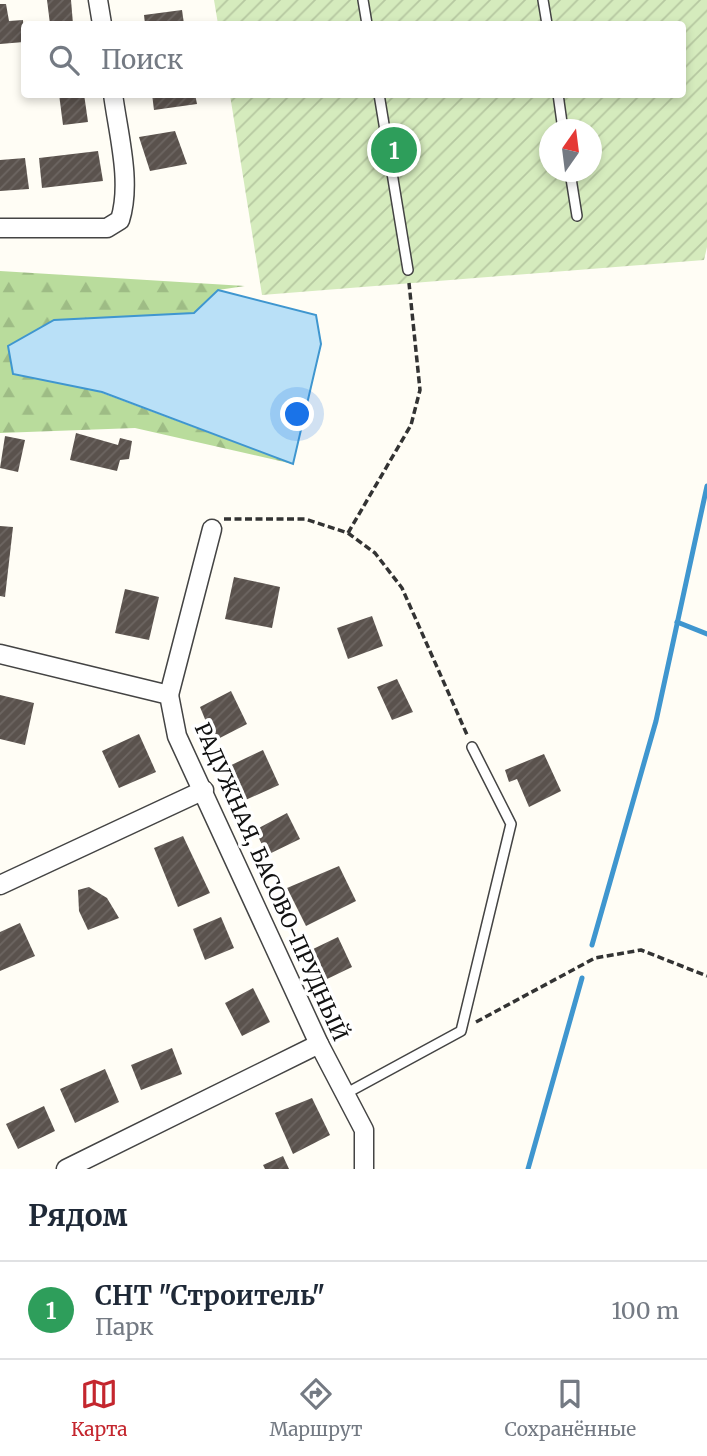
<!DOCTYPE html>
<html lang="ru">
<meta charset="utf-8">
<style>
:root{--surface:#fff;--page:#f6f6f7;--text:#1f2937;--muted:#747a83;--line:#e0e1e3;--accent:#c4262e}
body{margin:0;font-family:Merriweather,serif;background:var(--page);color:var(--text)}
.compass{position:absolute;left:539px;top:119px;width:63px;height:63px;border-radius:50%;background:var(--surface);box-shadow:0 4px 10px #0003;rotate:14deg}
.you{position:absolute;left:298px;top:415px;width:24px;height:24px;margin:-18px;border:5px solid #fff;border-radius:50%;background:#1a73e8;box-shadow:0 0 0 10px #1a73e833}
.badge{display:grid;place-items:center;width:46px;height:46px;border-radius:50%;background:var(--accent);color:#fff;font-size:23px;font-weight:700}
.pin{position:absolute;translate:-50% -50%;border:4px solid #fff;box-shadow:0 2px 7px #0006}
.list{margin:0;padding:0;list-style:none}
h2{display:flex;justify-content:space-between;align-items:center;height:91px;margin:0;padding:0 28px;font-size:30px}
h2 small{font-size:23px;font-weight:400;color:var(--muted)}
.list li{display:grid;grid-template-columns:46px 1fr auto;gap:21px;align-items:center;box-sizing:border-box;height:98px;padding:0 28px;border-top:2px solid var(--line)}
.list b{display:block;font-size:26px;white-space:nowrap}
.list p{margin:0;font-size:23px;white-space:nowrap;color:var(--muted)}
.list em{font-size:23px;font-style:normal;color:var(--muted)}
.icon{flex:none;width:38px;height:38px;fill:none;stroke:currentColor;stroke-width:2;stroke-linecap:round;stroke-linejoin:round}
.map{position:relative;flex:none;width:707px;height:1169px;overflow:hidden}
.search{position:absolute;background:var(--surface);box-shadow:0 4px 10px #0003;left:21px;right:21px;top:21px;height:77px;display:flex;align-items:center;gap:18px;box-sizing:border-box;padding:0 24px;border-radius:7px;color:var(--muted);font-size:26px}
.sheet{height:189px;background:var(--surface)}
nav{display:flex;justify-content:space-around;align-items:center;box-sizing:border-box;height:98px;border-top:2px solid var(--line);background:var(--surface);font-size:19px;color:var(--muted)}
nav a{display:grid;justify-items:center;gap:4px}
nav .on{color:var(--accent)}
.map>svg:first-child{display:block}
</style>
<div class="map">
<svg width="707" height="1169" viewBox="0 0 707 1169">
<defs>
<pattern id="forest-firs" width="22" height="20" patternUnits="userSpaceOnUse" patternTransform="scale(1.75)"><rect width="22" height="20" fill="#b9dc9c"/><path d="M5 1l3.5 6h-7zM16 11l3.5 6h-7z" fill="#9ebc85"/></pattern>
<pattern id="garden-furrows" width="10" height="10" patternUnits="userSpaceOnUse" patternTransform="scale(1.75)"><rect width="10" height="10" fill="#d5ebbd"/><path d="M-1 1l2-2M0 10L10 0M9 11l2-2" fill="none" stroke="#b6c8a1"/></pattern>
<pattern id="building-hatch" width="6" height="6" patternUnits="userSpaceOnUse" patternTransform="scale(1.75)"><rect width="6" height="6" fill="#5a524d"/><path d="M-1 1l2-2M0 6l6-6M5 7l2-2" fill="none" stroke="#6d6662"/></pattern>
</defs>
<rect width="100%" height="100%" fill="#fffdf5"/>
<polygon fill="url(#forest-firs)" points="0,271 245,286 218,290 195,313 54,320 13,374 97,391 293,464 135,428 0,433"/>
<path fill="url(#garden-furrows)" fill-rule="evenodd" d="M214,0H707V247L704,260L262,295L230,95L682,94V24H218ZM550,130H592V172H550Z"/>
<polygon fill="#b9e0f7" stroke="#3f96cf" stroke-width="2" points="218,290 316,315 321,344 293,464 102,392 13,374 8,346 54,320 194,313"/>
<g fill="none" stroke-linecap="round" stroke-linejoin="round">
<g stroke="#3f96cf" stroke-width="5">
<polyline points="677,622 707,634"/>
<polyline points="592,945 656,721 707,486"/>
<polyline points="528,1169 582,978"/>
</g>
</g>
<g fill="url(#building-hatch)">
<polygon points="47,0 71,0 73,24 50,24"/>
<polygon points="0,4 6,4 9,21 23,20 24,42 0,44"/>
<polygon points="182,10 184,24 145,24 144,15"/>
<polygon points="59,94 84,94 88,122 63,125"/>
<polygon points="152,94 195,94 197,104 154,110"/>
<polygon points="175,131 187,164 150,171 139,137"/>
<polygon points="98,151 103,181 42,188 39,158"/>
<polygon points="25,158 29,189 0,191 0,160"/>
<polygon points="76,433 118,445 120,438 132,441 129,459 120,460 117,471 70,460"/>
<polygon points="5,436 25,440 18,472 0,468"/>
<polygon points="0,526 13,527 5,597 0,596"/>
<polygon points="234,577 280,587 272,628 225,619"/>
<polygon points="125,589 159,597 149,640 115,633"/>
<polygon points="372,616 383,646 348,659 337,628"/>
<polygon points="397,679 413,712 392,720 377,687"/>
<polygon points="231,691 247,724 214,741 200,707"/>
<polygon points="0,695 34,703 25,745 0,739"/>
<polygon points="139,734 156,772 119,788 102,751"/>
<polygon points="263,750 279,785 241,802 225,768"/>
<polygon points="544,754 561,791 529,807 517,779 509,782 505,770"/>
<polygon points="287,813 300,839 267,855 255,830"/>
<polygon points="183,836 210,893 178,907 154,848"/>
<polygon points="339,866 356,901 306,926 287,888"/>
<polygon points="89,887 107,898 119,918 88,930 79,911 78,890"/>
<polygon points="221,917 234,948 205,960 193,929"/>
<polygon points="20,923 35,956 0,971 0,932"/>
<polygon points="338,937 352,967 325,980 311,950"/>
<polygon points="253,988 270,1022 242,1036 225,1003"/>
<polygon points="172,1048 182,1074 141,1090 131,1065"/>
<polygon points="105,1069 119,1102 75,1123 60,1089"/>
<polygon points="312,1098 330,1135 293,1154 275,1113"/>
<polygon points="44,1106 55,1131 18,1149 6,1124"/>
<polygon points="283,1156 289,1169 265,1169 263,1165"/>
</g>
<g fill="none" stroke-linecap="round" stroke-linejoin="round">
<g stroke="#444" stroke-width="12">
<g id="service">
<polyline points="363,0 367,24"/>
<polyline points="543,0 547,24"/>
<polyline points="379,94 408,270"/>
<polyline points="558,94 563,130"/>
<polyline points="570,172 577,216"/>
<polyline points="345,1094 461,1031 511,824 472,747"/>
</g>
</g>
<g stroke="#444" stroke-width="21">
<g id="minor">
<polyline points="98,0 102,24"/>
<path d="M0,228H107L120,220C132,182 118,133 113,94"/>
<polyline points="0,654 169,695 177,736 319,1044 364,1130 364,1169"/>
<polyline points="169,695 212,529"/>
<polyline points="0,885 204,790"/>
<polyline points="66,1169 319,1044"/>
</g>
</g>
<g stroke="#333" stroke-width="3.5" stroke-dasharray="7 3.5" stroke-linecap="butt">
<polyline points="224,519 305,519 348,533 375,553 402,588 468,737"/>
<polyline points="348,533 411,425 420,390 409,283"/>
<polyline points="476,1022 595,958 641,950 707,976"/>
</g>
<use href="#service" stroke="#fff" stroke-width="9"/>
<use href="#minor" stroke="#fff" stroke-width="18"/>
</g>
<g text-anchor="middle" stroke-width="7" stroke-linejoin="round" paint-order="stroke">
<g font-size="21" fill="#111" stroke="#fff">
<text transform="translate(271 882) rotate(66)" y="7">РАДУЖНАЯ, БАСОВО-ПРУДНЫЙ</text>
</g>
</g>
</svg>
<svg class="compass" viewBox="-18 -18 36 36"><path d="M0-13l5 13h-10z" fill="#e53935"/><path d="M0 13l5-13h-10z" fill="#747a83"/></svg>
<div class="you"></div>
<div class="pin badge" style="left:394px;top:150px;background:#2e9e5b">1</div>
<div class="search"><svg class="icon" aria-label="search" viewBox="0 0 24 24"><circle cx="10" cy="10" r="6"/><path d="M15 15l6 6"/></svg>Поиск</div>
</div>
<section class="sheet">
<h2>Рядом<small></small></h2>
<ul class="list">
<li><span class="badge" style="background:#2e9e5b">1</span><div><b>СНТ &quot;Строитель&quot;</b><p>Парк</p></div><em>100 m</em></li>
</ul>
</section>
<nav>
<a class="on"><svg class="icon" aria-label="map" viewBox="0 0 24 24"><path d="M3 6l6-2 6 2 6-2v14l-6 2-6-2-6 2zM9 4v14M15 6v14"/></svg>Карта</a>
<a><svg class="icon" aria-label="directions" viewBox="0 0 24 24"><path d="M12 3l9 9-9 9-9-9zM9 14v-3h6M13 9l2 2-2 2"/></svg>Маршрут</a>
<a><svg class="icon" aria-label="saved" viewBox="0 0 24 24"><path d="M7 4h10v16l-5-4-5 4z"/></svg>Сохранённые</a>
</nav>
